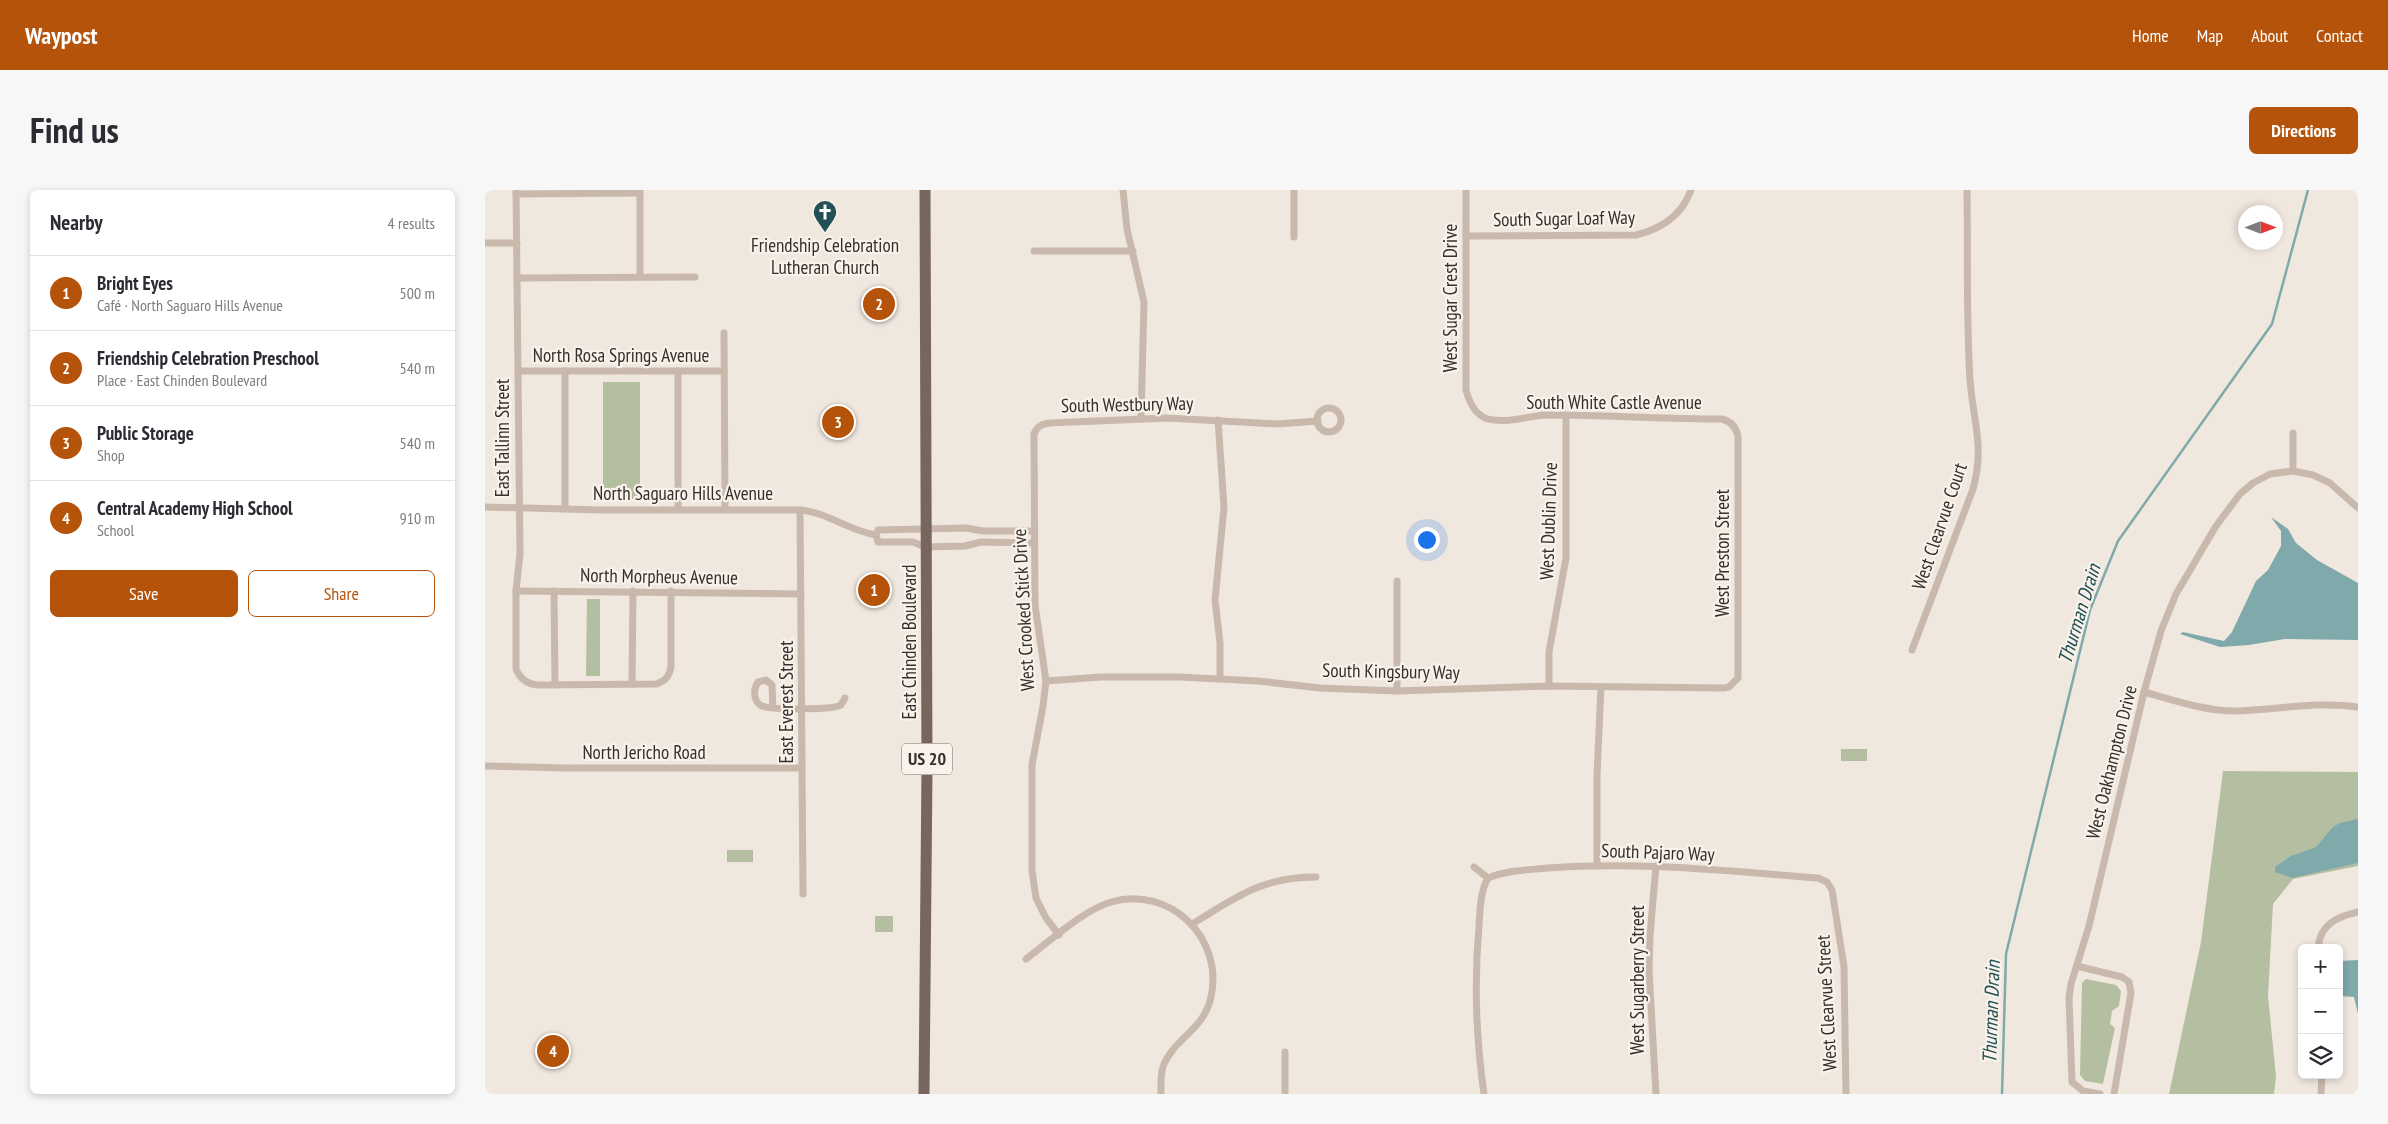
<!DOCTYPE html>
<meta charset="utf-8">
<style>
:root{--surface:#fff;--page:#f7f7f7;--text:#2b2b33;--muted:#7c7c81;--line:#e1e1e2;--accent:#b45309}
body{margin:0;font-family:"PT Sans Narrow",sans-serif;background:var(--page);color:var(--text)}
.controls{position:absolute;right:15px;bottom:15px;display:grid;overflow:hidden;border-radius:8px;box-shadow:0 2px 8px #0003}
.controls button{width:45px;height:45px;display:grid;place-items:center;padding:0;border:0;border-bottom:1px solid var(--line);background:var(--surface);color:var(--text);font:25px sans-serif}
.compass{position:absolute;left:1753px;top:15px;width:45px;height:45px;border-radius:50%;background:var(--surface);box-shadow:0 2px 8px #0003;rotate:90deg}
.you{position:absolute;left:941px;top:349px;width:18px;height:18px;margin:-12px;border:4px solid #fff;border-radius:50%;background:#1a73e8;box-shadow:0 0 0 8px #1a73e833}
.badge{display:grid;place-items:center;width:32px;height:32px;border-radius:50%;background:var(--accent);color:#fff;font-size:16px;font-weight:700}
.pin{position:absolute;translate:-50% -50%;border:2px solid #fff;box-shadow:0 1px 5px #0006}
.list{margin:0;padding:0;list-style:none}
h2{display:flex;justify-content:space-between;align-items:center;height:65px;margin:0;padding:0 20px;font-size:21px}
h2 small{font-size:16px;font-weight:400;color:var(--muted)}
.list li{display:grid;grid-template-columns:32px 1fr auto;gap:15px;align-items:center;box-sizing:border-box;height:75px;padding:0 20px;border-top:1px solid var(--line)}
.list b{display:block;font-size:19px;white-space:nowrap}
.list p{margin:0;font-size:16px;white-space:nowrap;color:var(--muted)}
.list em{font-size:16px;font-style:normal;color:var(--muted)}
.actions{display:flex;gap:10px;padding:15px 20px}
.actions a{flex:1;padding:11px 0;border:1px solid var(--accent);border-radius:8px;text-align:center;font-size:18px;color:var(--accent)}
.actions .main{background:var(--accent);color:#fff}
.icon{flex:none;width:28px;height:28px;fill:none;stroke:currentColor;stroke-width:2;stroke-linecap:round;stroke-linejoin:round}
.map{position:relative;flex:none;width:1873px;height:904px;overflow:hidden;border-radius:8px}
header{display:flex;align-items:center;gap:30px;box-sizing:border-box;height:70px;padding:0 25px;background:var(--accent);color:#fff}
header strong{font-size:24px}
nav{display:flex;gap:28px;margin-inline-start:auto;font-size:18px}
.intro{display:flex;align-items:center;justify-content:space-between;box-sizing:border-box;height:120px;padding:0 30px}
h1{margin:0;font-size:35px}
.button{padding:12px 22px;border-radius:8px;background:var(--accent);color:#fff;font-size:18px;font-weight:700}
main{display:flex;gap:30px;padding:0 30px}
aside{flex:1;background:var(--surface);border-radius:8px;box-shadow:0 2px 8px #0003}
.map>svg:first-child{display:block}
</style>
<header>
<strong>Waypost</strong>
<nav><a>Home</a><a>Map</a><a>About</a><a>Contact</a></nav>
</header>
<div class="intro"><h1>Find us</h1><a class="button">Directions</a></div>
<main>
<aside>
<h2>Nearby<small>4 results</small></h2>
<ul class="list">
<li><span class="badge">1</span><div><b>Bright Eyes</b><p>Café · North Saguaro Hills Avenue</p></div><em>500 m</em></li>
<li><span class="badge">2</span><div><b>Friendship Celebration Preschool</b><p>Place · East Chinden Boulevard</p></div><em>540 m</em></li>
<li><span class="badge">3</span><div><b>Public Storage</b><p>Shop</p></div><em>540 m</em></li>
<li><span class="badge">4</span><div><b>Central Academy High School</b><p>School</p></div><em>910 m</em></li>
</ul>
<div class="actions"><a class="main">Save</a><a>Share</a></div>
</aside>
<div class="map">
<svg width="1873" height="904" viewBox="0 0 1873 904">
<rect width="100%" height="100%" fill="#f0e8df"/>
<g fill="#b4bea0">
<rect x="118" y="192" width="37" height="117"/>
<polygon points="102,409 115,409 115,486 101,486"/>
<rect x="1356" y="559" width="26" height="12"/>
<polygon points="1738,581 1873,582 1873,676 1808,689 1788,714 1783,806 1791,887 1789,904 1684,904 1716,752"/>
<rect x="242" y="660" width="26" height="12"/>
<rect x="390" y="726" width="18" height="16"/>
<polygon points="1601,789 1631,795 1636,801 1634,816 1627,821 1625,834 1630,838 1618,894 1600,891 1595,885 1597,793"/>
</g>
<g fill="#80a9ab">
<polygon points="1786,327 1803,339 1811,353 1832,370 1873,393 1873,450 1800,449 1764,455 1735,457 1695,444 1698,442 1739,451 1747,442 1771,391 1783,380 1796,356 1796,341"/>
<polygon points="1873,629 1873,673 1807,688 1790,682 1790,677 1806,666 1831,657 1848,637 1855,633"/>
<polygon points="1873,770 1873,824 1869,807 1854,806 1854,771"/>
</g>
<g fill="none" stroke-linecap="round" stroke-linejoin="round">
<polyline stroke="#80a9ab" stroke-width="2.5" points="1517,904 1521,764 1605,420 1633,351 1787,134 1823,0"/>
<g stroke="#c8b9ac" stroke-width="7">
<path d="M31,0L35,364L31,401V479C35,489 42,494 52,495L171,494C180,491 184,487 186,477V401"/>
<polyline points="155,0 155,87"/>
<polyline points="638,0 642,39 659,112 656,229"/>
<polyline points="809,0 809,47"/>
<polyline points="31,4 155,3"/>
<path d="M981,46L1151,45C1176,39 1197,25 1206,0"/>
<polyline points="0,53 32,53"/>
<polyline points="549,61 648,61"/>
<polyline points="32,88 210,87"/>
<polyline points="239,143 240,319"/>
<polyline points="33,181 239,181"/>
<polyline points="193,181 193,319"/>
<circle cx="844" cy="230" r="12"/>
<polyline points="733,230 739,317 730,410 735,453 735,488"/>
<polyline points="1808,281 1808,243"/>
<path d="M0,317L117,320H315C342,322 364,341 391,345"/>
<polyline points="80,317 80,181"/>
<polyline points="315,320 318,704"/>
<polyline points="549,341 498,341 481,338 393,340 391,345 393,352 428,352 440,357 480,356 496,352 549,353"/>
<polyline points="912,391 912,501"/>
<polyline points="31,401 316,404"/>
<polyline points="69,401 70,495"/>
<path d="M1427,460L1488,299C1500,256 1488,231 1485,190C1481,127 1483,63 1482,0"/>
<path d="M561,491L616,487H694L773,491L835,498L912,501L1064,496L1239,498L1244,497L1253,488V246C1251,237 1245,231 1237,229C1178,229 1119,225 1061,225C1043,226 1021,234 1003,229C990,225 984,212 981,200V0"/>
<polyline points="147,494 148,401"/>
<polyline points="1064,496 1064,462 1081,368 1081,225"/>
<path d="M1659,502C1689,510 1719,521 1750,521C1791,520 1832,511 1873,517"/>
<path d="M288,518L287,495L281,490L273,492C268,499 268,512 277,516C286,520 348,520 356,515C356,514 360,509 360,508"/>
<polyline points="0,576 80,578 317,578"/>
<polyline points="1112,676 1112,585 1116,497"/>
<path d="M989,677L1003,688C995,702 995,721 994,736C989,792 991,848 999,904"/>
<path d="M1003,688C1021,680 1044,680 1063,678C1153,671 1243,681 1333,688L1342,692L1347,700L1359,777L1361,904"/>
<path d="M707,734C752,707 776,687 831,687"/>
<path d="M574,745L561,728L551,708L547,681V575L558,516L561,491L550,415L549,244C552,236 557,234 565,233L682,228L792,234L833,231"/>
<path d="M1833,758C1835,734 1852,727 1873,722"/>
<path d="M541,769C565,751 597,721 626,712C685,695 739,748 726,807C719,840 690,848 679,874C675,883 676,894 676,904"/>
<polyline points="1592,776 1637,787 1644,792 1646,803 1629,904"/>
<polyline points="800,862 800,904"/>
<polyline points="1171,904 1164,780 1165,745 1171,676"/>
<polyline points="1615,904 1598,901 1587,892 1584,808 1586,794 1604,736 1659,502 1676,441 1691,404 1731,336 1755,304 1768,293 1785,284 1808,281 1828,285 1845,293 1873,318"/>
<polyline points="1836,904 1837,885"/>
</g>
<polyline stroke="#77665d" stroke-width="11" points="439,904 442,579 440,0"/>
</g>
<defs>
<g id="church-pin" transform="scale(1.25)"><path d="M0 17L-7.5 6A9.5 9.5 0 1 1 7.5 6Z" fill="#235054" stroke="#f8f2eb"/><path d="M-1.2-6h2.4v3.5h3.3v2.4h-3.3V6h-2.4V-.1h-3.3v-2.4h3.3Z" fill="#fff"/></g>
</defs>
<g fill-rule="evenodd">
<use href="#church-pin" x="340" y="22"/>
</g>
<g text-anchor="middle" stroke-width="4.5" stroke-linejoin="round" paint-order="stroke">
<rect fill="#f8f2eb" stroke="#706964" stroke-width="1" x="417" y="553.5" width="50" height="31" rx="4"/>
<g font-size="18" font-weight="bold" fill="#362e2a">
<text x="442" y="575">US 20</text>
</g>
<g font-size="19" fill="#362e2a" stroke="#f8f2eb">
<text transform="translate(1079 28) rotate(-1)" y="7">South Sugar Loaf Way</text>
<text transform="translate(965 108) rotate(-90)" y="7">West Sugar Crest Drive</text>
<text x="136" y="172">North Rosa Springs Avenue</text>
<text x="1129" y="219">South White Castle Avenue</text>
<text transform="translate(642 214) rotate(-1)" y="7">South Westbury Way</text>
<text transform="translate(17 248) rotate(-90)" y="7">East Tallinn Street</text>
<text x="198" y="310">North Saguaro Hills Avenue</text>
<text transform="translate(1063 331) rotate(-88)" y="7">West Dublin Drive</text>
<text transform="translate(1454 336) rotate(-71)" y="7">West Clearvue Court</text>
<text transform="translate(1237 363) rotate(-90)" y="7">West Preston Street</text>
<text transform="translate(174 386) rotate(1)" y="7">North Morpheus Avenue</text>
<text transform="translate(538 420) rotate(-93)" y="7">West Crooked Stick Drive</text>
<text transform="translate(424 452) rotate(-90)" y="7">East Chinden Boulevard</text>
<text transform="translate(906 481) rotate(1)" y="7">South Kingsbury Way</text>
<text transform="translate(301 512) rotate(-90)" y="7">East Everest Street</text>
<text x="159" y="569">North Jericho Road</text>
<text transform="translate(1626 572) rotate(-76)" y="7">West Oakhampton Drive</text>
<text transform="translate(1173 662) rotate(2)" y="7">South Pajaro Way</text>
<text transform="translate(1152 790) rotate(-90)" y="7">West Sugarberry Street</text>
<text transform="translate(1341 813) rotate(-93)" y="7">West Clearvue Street</text>
</g>
<g font-size="19" fill="#362e2a" stroke="#f8f2eb">
<text x="340" y="62">Friendship Celebration<tspan x="340" dy="22">Lutheran Church</tspan></text>
</g>
<g font-size="20" font-style="italic" fill="#235054" stroke="#f8f2eb">
<text transform="translate(1594 424) rotate(-73)" y="7">Thurman Drain</text>
<text transform="translate(1506 822) rotate(-88)" y="7">Thurman Drain</text>
</g>
</g>
</svg>
<div class="controls">
<button>+</button>
<button>−</button>
<button><svg class="icon" aria-label="layers" viewBox="0 0 24 24"><path d="M12 4l9 5-9 5-9-5zM3 14l9 5 9-5"/></svg></button>
</div>
<svg class="compass" viewBox="-18 -18 36 36"><path d="M0-13l5 13h-10z" fill="#e53935"/><path d="M0 13l5-13h-10z" fill="#7c7c81"/></svg>
<div class="you"></div>
<div class="pin badge" style="left:389px;top:400px">1</div>
<div class="pin badge" style="left:394px;top:114px">2</div>
<div class="pin badge" style="left:353px;top:232px">3</div>
<div class="pin badge" style="left:68px;top:861px">4</div>
</div>
</main>
